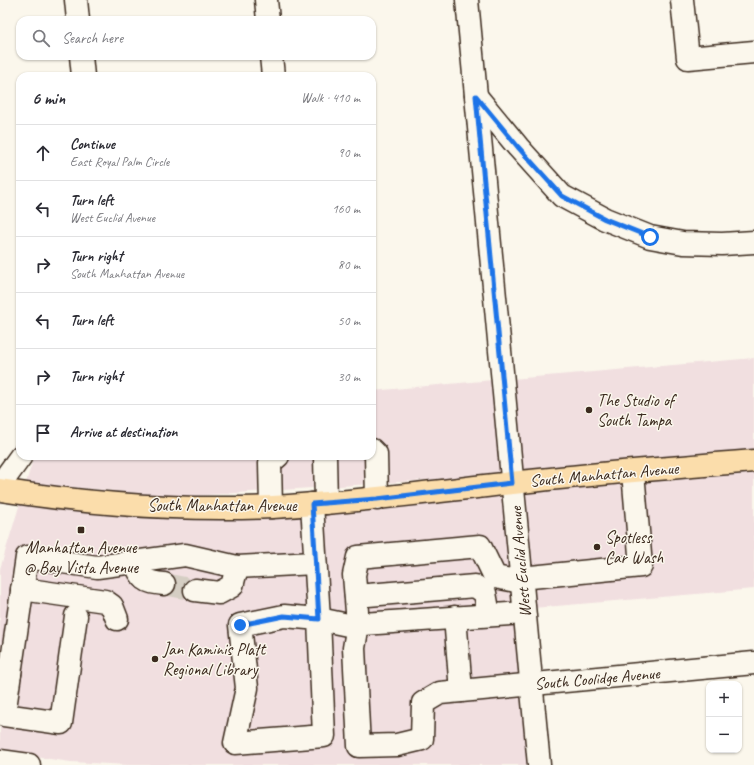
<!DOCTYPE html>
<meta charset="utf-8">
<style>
:root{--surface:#fff;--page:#f2f2f3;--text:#2b2b33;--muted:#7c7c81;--line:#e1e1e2}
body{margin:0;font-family:Caveat,sans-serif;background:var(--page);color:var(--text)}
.controls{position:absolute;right:12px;bottom:12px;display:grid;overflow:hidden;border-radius:8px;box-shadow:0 1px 3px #0004}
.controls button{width:36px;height:36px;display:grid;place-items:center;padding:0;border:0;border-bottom:1px solid var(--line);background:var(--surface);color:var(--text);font:20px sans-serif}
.stop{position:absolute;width:12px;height:12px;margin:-9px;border:3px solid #1a73e8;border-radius:50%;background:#fff}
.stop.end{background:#1a73e8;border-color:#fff;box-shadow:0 1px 4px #0008}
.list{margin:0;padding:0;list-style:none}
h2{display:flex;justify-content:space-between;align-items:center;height:52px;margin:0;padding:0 16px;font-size:17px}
h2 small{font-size:13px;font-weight:400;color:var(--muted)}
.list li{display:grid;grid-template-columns:26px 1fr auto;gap:12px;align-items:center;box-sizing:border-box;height:56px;padding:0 16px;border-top:1px solid var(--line)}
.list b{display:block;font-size:15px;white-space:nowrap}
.list p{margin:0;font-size:13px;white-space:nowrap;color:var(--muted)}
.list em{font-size:13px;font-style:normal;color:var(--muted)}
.icon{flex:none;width:22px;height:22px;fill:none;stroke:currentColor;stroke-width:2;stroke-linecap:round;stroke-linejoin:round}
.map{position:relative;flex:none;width:754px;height:765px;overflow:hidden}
.search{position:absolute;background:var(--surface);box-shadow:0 1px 3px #0004;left:16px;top:16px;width:360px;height:44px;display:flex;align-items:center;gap:10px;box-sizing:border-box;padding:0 14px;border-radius:12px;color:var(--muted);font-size:15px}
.panel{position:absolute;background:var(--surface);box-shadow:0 1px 3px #0004;left:16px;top:72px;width:360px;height:388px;border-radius:12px}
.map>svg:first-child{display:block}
</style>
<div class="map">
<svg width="754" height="765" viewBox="0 0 754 765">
<rect width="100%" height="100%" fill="#fbf7ec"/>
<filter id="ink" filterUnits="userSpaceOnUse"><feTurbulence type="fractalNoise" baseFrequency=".025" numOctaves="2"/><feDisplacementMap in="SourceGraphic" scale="8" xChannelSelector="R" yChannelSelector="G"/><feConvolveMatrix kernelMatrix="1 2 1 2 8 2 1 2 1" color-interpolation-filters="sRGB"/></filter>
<g filter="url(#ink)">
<g fill="#f1dfe0">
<polygon points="754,358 754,452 521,474 512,379"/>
<polygon points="493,380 502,475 178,497 26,483 34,456 372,456 372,391"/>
<polygon points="754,469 754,589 533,608 523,490"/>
<polygon points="504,492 530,765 128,765 71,762 0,752 0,569 21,500 178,514"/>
</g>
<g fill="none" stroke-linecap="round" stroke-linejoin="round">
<polyline stroke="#d5cec3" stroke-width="22" stroke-dasharray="22 11" stroke-linecap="butt" points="164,584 195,590"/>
<g stroke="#3b2a1e" stroke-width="25">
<g id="minor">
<polyline points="76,0 78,20"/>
<polyline points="266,0 268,20"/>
<polyline points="467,0 539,765"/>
<polyline points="682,0 688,58 754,52"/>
<polyline points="81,56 83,76"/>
<polyline points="271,56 273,76"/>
<polyline points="476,96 518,147 562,196 605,219 650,237 683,243 722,244 754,242"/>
<polyline points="372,450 376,454 377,499"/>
<polyline points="325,456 326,503"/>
<polyline points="0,485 21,456"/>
<polyline points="312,504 319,619 324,736 235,743 247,688 240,625 284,616 319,619 348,625 524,613"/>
<polyline points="271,507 270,463 278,456"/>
<path d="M134,561C143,580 144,582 164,584"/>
<polyline points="521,578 641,566 633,472"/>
<polyline points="522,582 495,577 480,546 358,557 354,575 358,624 354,648 359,746 397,745 422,739 423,703 440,693 754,663"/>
<polyline points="22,589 105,601 112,606 117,619"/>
<polyline points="195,590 219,593 232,586 237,567"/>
<polyline points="356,596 475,586 485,593 489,615"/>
<polyline points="455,617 461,691"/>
<polyline points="0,672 10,674 27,557 97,567 185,555 237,567 315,563"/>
<polyline points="10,674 4,715 61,723 76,616"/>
<polyline points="0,761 29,765"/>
</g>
</g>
<g stroke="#3b2a1e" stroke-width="25">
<path id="major" d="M0,490C90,504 182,511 273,507C359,502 445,490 530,481C605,473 679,467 754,461"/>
</g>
<use href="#minor" stroke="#fbf7ec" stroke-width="22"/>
<use href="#major" stroke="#fbddab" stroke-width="22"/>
</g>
</g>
<g fill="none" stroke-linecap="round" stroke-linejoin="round" filter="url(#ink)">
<polyline stroke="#1a73e8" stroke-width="5" points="240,625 284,616 319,619 312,504 377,499 512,483 476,96 518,147 562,196 605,219 650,237"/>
</g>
<g fill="#3b2a1e" stroke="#fbf7ec" stroke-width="1.5">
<circle cx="589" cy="410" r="4"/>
<rect x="77" y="526" width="8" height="8" rx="2"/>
<circle cx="597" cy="547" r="4"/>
<circle cx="155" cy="659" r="4"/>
</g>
<g text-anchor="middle" stroke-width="3" stroke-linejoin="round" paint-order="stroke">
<g font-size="17" fill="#3b2a1e" stroke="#fbf7ec" text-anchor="start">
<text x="597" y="406">The Studio of<tspan x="597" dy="20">South Tampa</tspan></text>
<text x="605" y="543">Spotless<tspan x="605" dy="20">Car Wash</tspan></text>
<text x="81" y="553" text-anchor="middle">Manhattan Avenue<tspan x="81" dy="20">@ Bay Vista Avenue</tspan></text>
<text x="163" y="655">Jan Kaminis Platt<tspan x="163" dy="20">Regional Library</tspan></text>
</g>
<g font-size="17" fill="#3b2a1e" stroke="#fbf7ec">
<text transform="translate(604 474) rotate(-5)" y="6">South Manhattan Avenue</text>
<text x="222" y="511">South Manhattan Avenue</text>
<text transform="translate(520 562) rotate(-95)" y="6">West Euclid Avenue</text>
<text transform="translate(597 678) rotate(-5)" y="6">South Coolidge Avenue</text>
</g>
</g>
</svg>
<div class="controls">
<button>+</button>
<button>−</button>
</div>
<div class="stop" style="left:650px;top:237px"></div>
<div class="stop end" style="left:240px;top:625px"></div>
<div class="search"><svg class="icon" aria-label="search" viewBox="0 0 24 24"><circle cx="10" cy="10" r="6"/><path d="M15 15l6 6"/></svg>Search here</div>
<section class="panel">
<h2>6 min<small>Walk · 410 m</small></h2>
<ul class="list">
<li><svg class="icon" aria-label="ahead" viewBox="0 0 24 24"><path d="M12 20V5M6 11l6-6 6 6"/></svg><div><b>Continue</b><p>East Royal Palm Circle</p></div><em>90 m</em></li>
<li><svg class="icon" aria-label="left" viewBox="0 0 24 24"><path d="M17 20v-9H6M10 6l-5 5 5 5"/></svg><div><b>Turn left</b><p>West Euclid Avenue</p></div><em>160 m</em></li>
<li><svg class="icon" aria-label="right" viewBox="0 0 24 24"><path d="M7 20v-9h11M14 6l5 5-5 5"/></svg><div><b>Turn right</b><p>South Manhattan Avenue</p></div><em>80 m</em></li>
<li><svg class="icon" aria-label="left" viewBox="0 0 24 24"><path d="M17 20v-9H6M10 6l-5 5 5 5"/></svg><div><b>Turn left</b></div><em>50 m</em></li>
<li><svg class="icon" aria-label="right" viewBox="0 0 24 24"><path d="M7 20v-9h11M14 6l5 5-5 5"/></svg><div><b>Turn right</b></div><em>30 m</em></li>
<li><svg class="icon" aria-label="arrive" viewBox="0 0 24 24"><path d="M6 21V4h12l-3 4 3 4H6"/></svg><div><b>Arrive at destination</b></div></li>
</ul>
</section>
</div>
